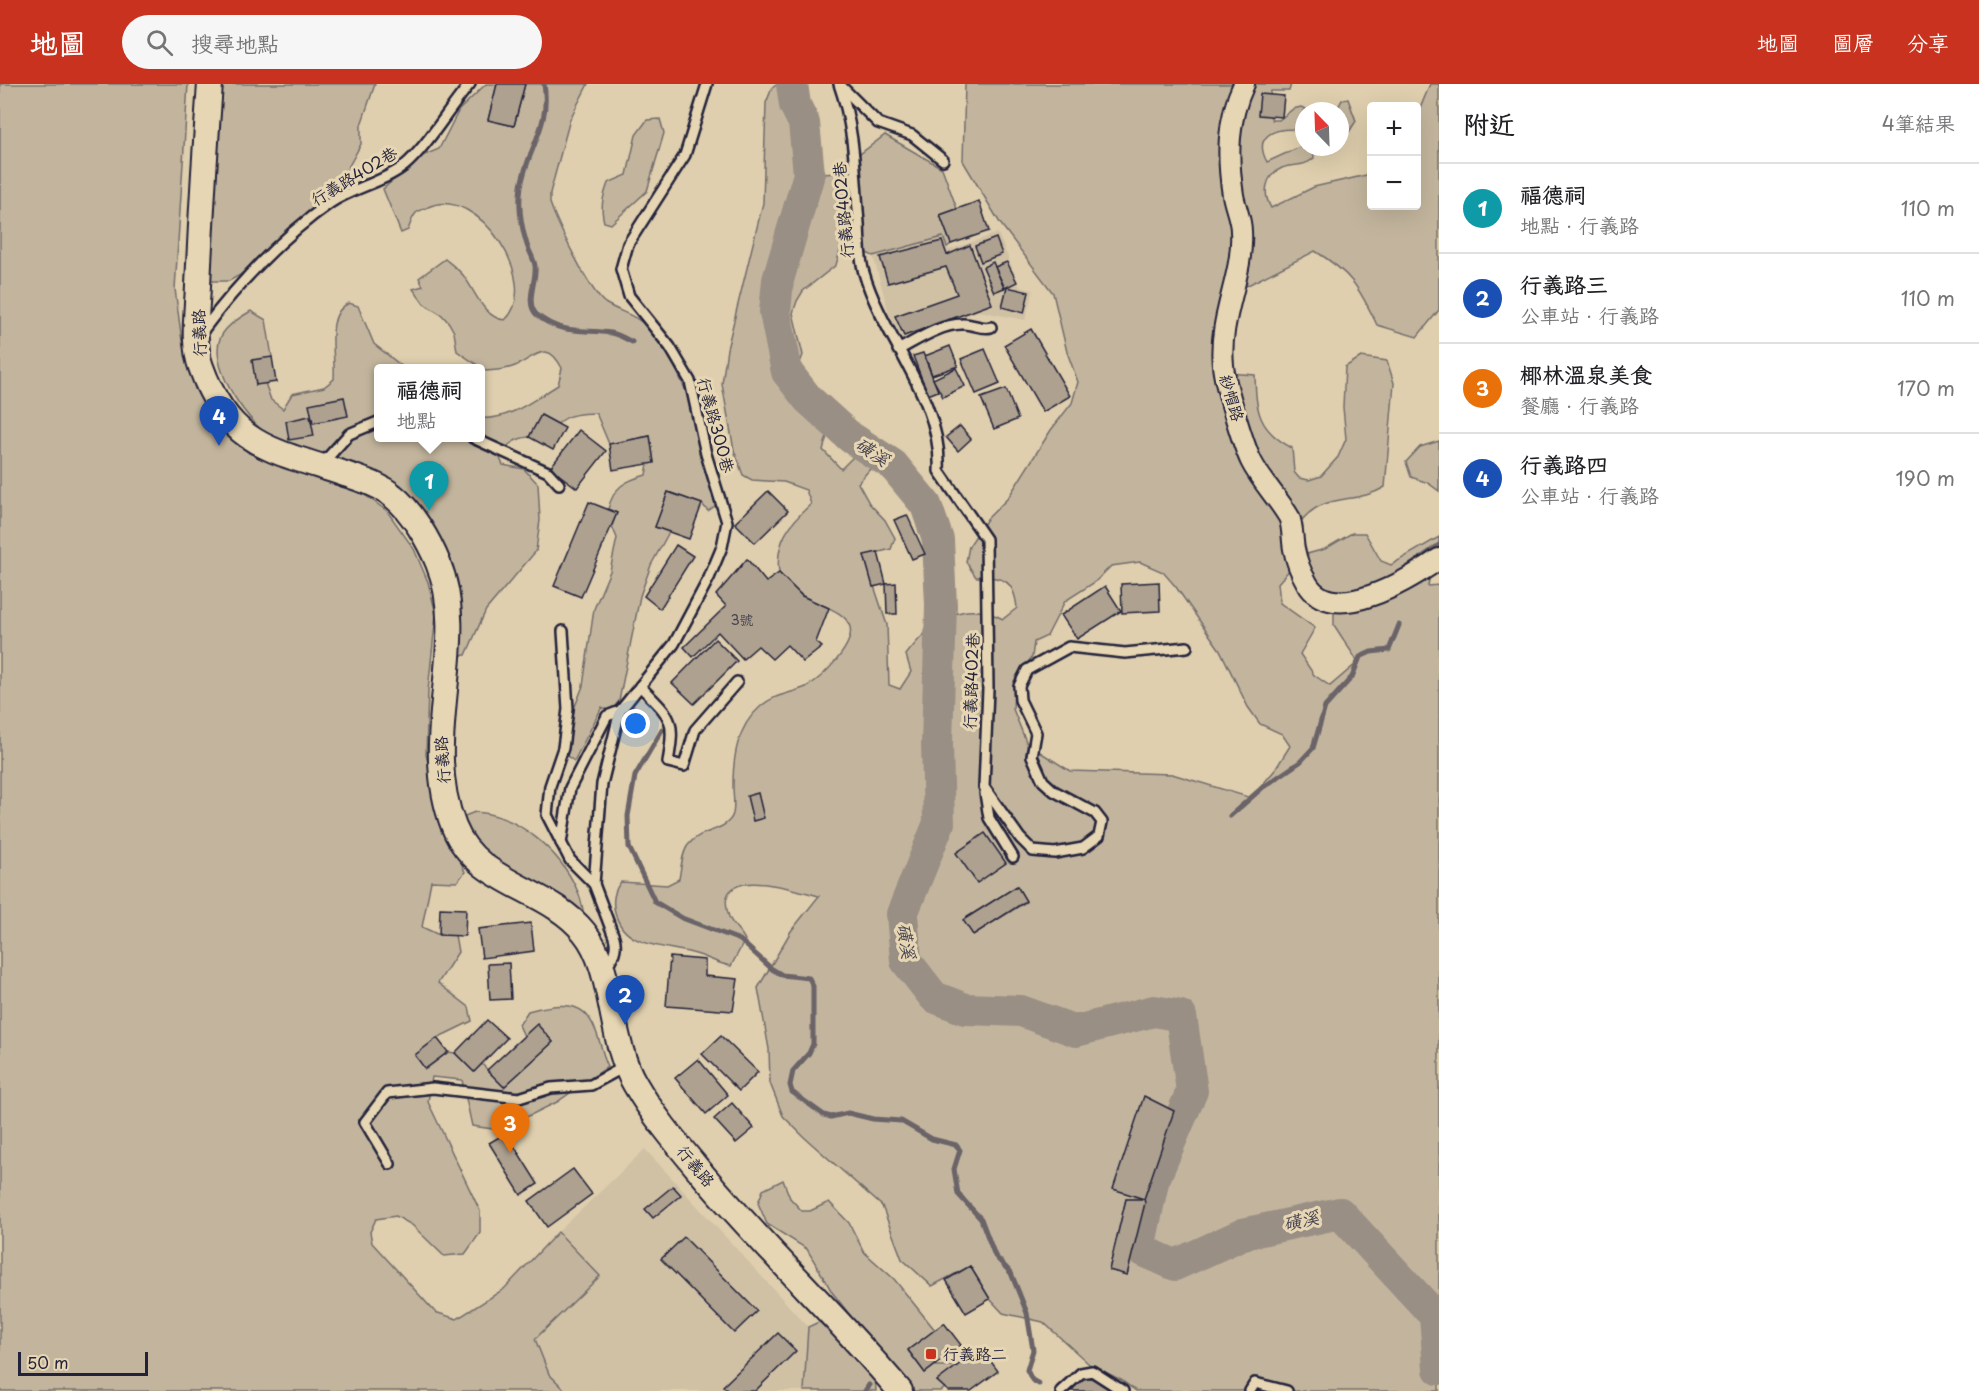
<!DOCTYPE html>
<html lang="zh-TW">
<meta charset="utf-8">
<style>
:root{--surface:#fff;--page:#f6f6f6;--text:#202124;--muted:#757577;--line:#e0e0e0;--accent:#c8321e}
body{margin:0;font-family:"Playpen Sans","LXGW WenKai TC",sans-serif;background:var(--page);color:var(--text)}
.controls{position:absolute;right:18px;top:18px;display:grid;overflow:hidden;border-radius:6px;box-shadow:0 6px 24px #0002}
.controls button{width:54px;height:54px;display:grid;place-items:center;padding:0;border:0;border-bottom:2px solid var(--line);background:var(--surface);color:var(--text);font:30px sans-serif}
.compass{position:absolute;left:1295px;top:18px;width:54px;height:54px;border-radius:50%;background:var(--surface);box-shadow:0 6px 24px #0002;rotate:337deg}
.scale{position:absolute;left:18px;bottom:15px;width:130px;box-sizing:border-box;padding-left:6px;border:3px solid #22223b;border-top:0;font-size:16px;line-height:21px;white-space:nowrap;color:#22223b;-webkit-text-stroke:4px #e7d6b3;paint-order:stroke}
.you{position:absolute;left:636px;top:640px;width:21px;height:21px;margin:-15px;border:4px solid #fff;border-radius:50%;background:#1a73e8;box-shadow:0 0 0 9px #1a73e833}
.badge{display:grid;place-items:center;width:39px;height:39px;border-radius:50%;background:var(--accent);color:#fff;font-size:20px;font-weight:700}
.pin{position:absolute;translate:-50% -50px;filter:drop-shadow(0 2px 3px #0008)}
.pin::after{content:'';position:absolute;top:32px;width:21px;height:18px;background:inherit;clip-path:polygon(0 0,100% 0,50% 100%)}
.popup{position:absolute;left:374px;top:280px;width:111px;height:78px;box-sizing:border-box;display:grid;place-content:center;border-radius:6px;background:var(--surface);filter:drop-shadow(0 2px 4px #0005);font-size:20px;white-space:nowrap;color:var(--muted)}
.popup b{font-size:22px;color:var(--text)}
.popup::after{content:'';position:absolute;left:50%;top:100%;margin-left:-12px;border:12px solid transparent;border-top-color:var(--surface)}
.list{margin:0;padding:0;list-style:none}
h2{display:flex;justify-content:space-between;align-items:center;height:78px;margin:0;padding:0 24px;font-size:26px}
h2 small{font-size:20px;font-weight:400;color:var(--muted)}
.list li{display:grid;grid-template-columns:39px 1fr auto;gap:18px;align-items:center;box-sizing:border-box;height:90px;padding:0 24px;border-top:2px solid var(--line)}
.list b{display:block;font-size:22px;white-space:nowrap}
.list p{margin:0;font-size:20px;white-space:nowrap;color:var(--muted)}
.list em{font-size:20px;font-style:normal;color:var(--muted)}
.icon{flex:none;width:33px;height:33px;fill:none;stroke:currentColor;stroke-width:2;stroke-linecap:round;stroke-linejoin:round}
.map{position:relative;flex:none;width:1439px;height:1307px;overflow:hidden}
header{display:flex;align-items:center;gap:36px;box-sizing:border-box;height:84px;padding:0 30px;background:var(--accent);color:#fff}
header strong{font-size:28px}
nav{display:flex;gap:33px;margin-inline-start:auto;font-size:21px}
.search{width:420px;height:54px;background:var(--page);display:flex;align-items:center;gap:15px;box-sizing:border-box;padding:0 21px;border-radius:33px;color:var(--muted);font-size:22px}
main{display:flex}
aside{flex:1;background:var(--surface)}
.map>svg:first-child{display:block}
</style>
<header>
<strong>地圖</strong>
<div class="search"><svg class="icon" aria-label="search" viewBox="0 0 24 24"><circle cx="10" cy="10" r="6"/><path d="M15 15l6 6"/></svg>搜尋地點</div>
<nav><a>地圖</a><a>圖層</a><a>分享</a></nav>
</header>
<main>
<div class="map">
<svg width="1439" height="1307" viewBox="0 0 1439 1307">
<rect width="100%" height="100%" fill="#dfcfae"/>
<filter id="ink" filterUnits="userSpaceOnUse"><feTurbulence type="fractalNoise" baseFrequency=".0167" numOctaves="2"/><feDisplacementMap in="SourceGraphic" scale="12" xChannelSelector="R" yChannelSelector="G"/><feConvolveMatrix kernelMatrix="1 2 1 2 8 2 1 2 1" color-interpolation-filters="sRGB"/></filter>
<g filter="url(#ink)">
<g fill="#d0c1a5">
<polygon points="998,149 1020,203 1033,206 1025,236 978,227 903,258 890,233 873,172 943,153 949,166"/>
<polygon points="645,1065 808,1243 804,1307 566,1307 549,1290 535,1255 600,1192 558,1148"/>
</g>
<g fill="#c3b59d" stroke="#726c6c" stroke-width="1.5" fill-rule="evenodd">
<path d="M0,0H188L175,205L182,257L195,305L212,332L249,369L355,404L387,427L414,465L428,498L436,530L428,607L426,671L444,739L465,788L457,798L431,797L422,843L439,851H455L458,868L438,899L469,923L472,937L437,954L415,972L426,985L448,968L455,969L474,988L482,980L504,1003L553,958L537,941L524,952L519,941L528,927C589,911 592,930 607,983L557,1018L500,1046L472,1042L462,996L432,993L428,1018L480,1127V1149L465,1170L444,1172L412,1141L396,1132L376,1135L370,1148L372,1159L435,1228L457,1235L504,1205L558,1148L600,1192L535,1255L549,1290L566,1307H0Z"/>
<polygon points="221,0 375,0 361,41 361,60 338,102 240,191 229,197 208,197"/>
<path d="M486,0H497L488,36L514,42L525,0H588L570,35L550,109V119C557,139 590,208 605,219C619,228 637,231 648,244C691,293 702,358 719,419L708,427L702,420L668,408L655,443L669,448L651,481L640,512L619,617L610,628L602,623L574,677L564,670L570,635L583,602L594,525L610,487L617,454L612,442L617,429L608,425C614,403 624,397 646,391L648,380L654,379L650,352L609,360L596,329C582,330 568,329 558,340L541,331L529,353C515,354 507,361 499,372L503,381L524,385L538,400L540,436L536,467L486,526L466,571L457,572C455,555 457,518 451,504C445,492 378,391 371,386C346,371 314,375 287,364C257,352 211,292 219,258C222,244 239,234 251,227L266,236L272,273L256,301L265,299L271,316L283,325L292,310L324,303L334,295C336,270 324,230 349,219L358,222L374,260L404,284H378V354H480V334C508,337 535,315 558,301L562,284C547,255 537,272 515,282C506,286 496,286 486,287L457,267L454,248L449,239L442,231L424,220L413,205L423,202L419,194L445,175C451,180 458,185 463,191C475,206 483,234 505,236C543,201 479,100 428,123C425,125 418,127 416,129C412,133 410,141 408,146L401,149L383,105L420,73L439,65L459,26Z"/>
<path d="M778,0H789L816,60L820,87L824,90L835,89L885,51L942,84L957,125L940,131L951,160L947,163L943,153L873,172L852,162L840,167L836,181L803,207L797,217L793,229L803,271L797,287L821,319L827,331L830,342L823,366L841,385L864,362C872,362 879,364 881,372L858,399L869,419L885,436L895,454L891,465L864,472L887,541L889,601L900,605L911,588L906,571C931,538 962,513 1003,535L1017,524C1014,495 1002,492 976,493L966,478L969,462L987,435L1008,414L1051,346L1072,319L1078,298L1067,268L1053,209L1000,139L963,77L965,0H1236L1235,147L1228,289L1255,291C1256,327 1258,346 1292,364L1294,388L1299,394L1309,396L1321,392L1338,373L1346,355L1343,323L1345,283L1361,273L1387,277L1394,299L1385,403C1354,422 1323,406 1298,441L1299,454L1307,470L1325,465L1352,449H1365L1381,477L1391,481L1439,453V469C1412,485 1352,525 1320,507C1310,501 1301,491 1292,483L1278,499L1280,519L1315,544L1300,570L1314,591L1330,602L1358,578L1334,541V526L1430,490L1428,502L1439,501V1307H1136L1121,1296L1089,1280L1043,1238L1003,1229L990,1215L970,1182L932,1202L902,1175L882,1122L804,1053L783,1032L770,999L769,965L758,904L791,847L819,812C796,806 710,777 729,833C732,841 741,847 745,856L731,882C717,880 706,872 692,869C663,861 623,864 615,828C612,818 614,806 621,798L667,801L679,795C681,785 682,767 689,760C700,745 727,748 733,730C735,722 733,710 733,702C733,673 737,643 760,623C774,610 790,610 806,603C821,595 855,562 850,543C845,525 815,521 802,511C793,505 786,496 779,489C775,458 789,440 811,420L806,406L784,398L752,396L743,391L734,366L722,300L727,265L763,119L766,19L772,4ZM1140,478L1163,488L1176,503L1220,566L1248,623L1260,640L1282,650L1290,662L1275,686L1251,714L1172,690L1070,687L1027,660L1013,625L1014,605L1016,593L1032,573L1034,558L1047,552L1065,517L1095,498L1111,482ZM1017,802L1026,818L973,851L964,835ZM1126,1115H1143L1145,1119L1127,1191L1109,1186Z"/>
<path d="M1253,0H1291L1289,7H1271L1267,26L1272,36H1279L1293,25L1301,23L1311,27H1304V47C1281,42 1251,48 1267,78L1304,61L1313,65L1314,74C1303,84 1294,79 1282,84C1264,92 1263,110 1271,124L1314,103L1371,90L1372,122H1416L1417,32L1430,0H1439V226L1417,253L1377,241C1359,203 1351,189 1315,167L1244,203C1244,151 1224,70 1240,24C1243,16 1249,8 1253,0Z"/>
<polygon points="1348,15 1356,37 1349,48 1340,55 1340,27 1336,27 1342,16"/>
<path d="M660,35L664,49L647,107L611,140L604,138C600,123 603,113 608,99L627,91L636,51L647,36Z"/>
<polygon points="1439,357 1439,407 1428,399 1411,393 1406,378 1420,363"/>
<path d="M475,728C519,731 561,768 578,808C582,817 583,827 585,836L466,758L462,733Z"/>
<polygon points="783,1096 790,1114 802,1127 810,1127 829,1118 849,1139 864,1168 894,1195 935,1246 908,1267 925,1289 935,1282 957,1282 937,1297 945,1304 941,1307 909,1307 832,1208 807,1165 767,1140 758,1119 763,1106"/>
<polygon points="819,1238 862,1275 875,1293 876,1307 804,1307 808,1243"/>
</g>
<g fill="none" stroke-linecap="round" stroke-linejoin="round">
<g stroke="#6a6367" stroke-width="5">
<path d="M544,0C551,42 528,63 521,102C518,121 521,142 527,161C529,167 534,175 535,182C537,197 524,219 537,231C561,251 584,245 611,249C618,250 626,255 632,258"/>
<polyline points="1404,486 1439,461"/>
<polyline points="662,646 635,692 628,732 629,763 655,818 682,834 740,856 772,885 782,891 809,894 813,902 813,960 809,969 793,987 790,1001 792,1008 824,1031 831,1033 848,1029 873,1035 901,1037 932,1055 956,1061 960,1066 954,1085 958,1110 981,1135 995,1172 1011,1189 1027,1229 1033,1266 1027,1286 1032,1296 1039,1300"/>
<polyline points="1230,732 1262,704 1300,678 1313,664 1325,623 1352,593 1360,573 1371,568 1389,566 1399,541"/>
<polyline points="865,1307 869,1301"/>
</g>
<polyline stroke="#9a8f84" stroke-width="32" points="792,0 795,21 804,39 809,90 778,196 775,228 787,288 808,315 850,353 893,381 926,421 938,456 941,521 937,660 939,739 902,830 906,877 934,913 965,925 1021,927 1076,947 1154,927 1181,932 1192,1007 1153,1098 1139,1165 1175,1181 1243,1150 1340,1129 1435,1232 1439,1285"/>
</g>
<g fill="#aea190" stroke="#22223b" stroke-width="1.5">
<polygon points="497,0 525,0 514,42 488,36"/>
<polygon points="1260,10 1284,12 1282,33 1258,31"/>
<polygon points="979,117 989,147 951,160 940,131"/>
<polygon points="996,154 1002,170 981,178 975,162"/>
<polygon points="942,157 947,171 970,161 992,220 904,252 895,232 957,210 946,183 888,199 880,173"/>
<polygon points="993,178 1004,204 994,208 983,183"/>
<polygon points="1007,178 1017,198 1005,204 995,183"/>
<polygon points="1007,203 1029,208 1024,229 1002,223"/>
<polygon points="1031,245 1070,312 1043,328 1004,261"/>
<polygon points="950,262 958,282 932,291 925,272"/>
<polygon points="985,265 1000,300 976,310 961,275"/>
<polygon points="923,269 938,307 928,311 913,272"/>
<polygon points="272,273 276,298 256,301 252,276"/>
<polygon points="956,284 965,302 943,313 933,295"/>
<polygon points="1006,305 1018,335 994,345 981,314"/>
<polygon points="344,313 348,332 313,339 309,320"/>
<polygon points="541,331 565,344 553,366 529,353"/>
<polygon points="310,332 314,352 289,356 286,337"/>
<polygon points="960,342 971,355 958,367 946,353"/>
<polygon points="579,346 606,367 577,404 550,384"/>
<polygon points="650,352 654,379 613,386 609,360"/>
<polygon points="768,407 788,427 755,459 735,439"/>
<polygon points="668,408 702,420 689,455 655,443"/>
<polygon points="589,418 617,429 581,513 554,502"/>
<polygon points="907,431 925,470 912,475 894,436"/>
<polygon points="676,461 693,472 660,525 644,512"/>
<polygon points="878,468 886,500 873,503 864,471"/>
<polygon points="747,475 766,498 779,489 802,512 829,524 816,558 822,563 803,578 787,561 772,575 758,562 743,575 718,548 693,573 684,563 726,522 716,511"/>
<polygon points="1159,498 1160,527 1122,529 1121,500"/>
<polygon points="896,499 897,530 887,530 886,500"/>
<polygon points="1105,502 1121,527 1077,555 1061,531"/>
<polygon points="715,555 737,577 694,620 672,599"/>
<polygon points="758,709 764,734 753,737 747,712"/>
<polygon points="985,749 1006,779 977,799 956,769"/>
<polygon points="1017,802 1026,817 973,851 963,836"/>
<polygon points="440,824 466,825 465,852 439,851"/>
<polygon points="531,839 534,867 482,874 478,845"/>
<polygon points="670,873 705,876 705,892 738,895 733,927 666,922"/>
<polygon points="509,879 511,915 490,916 488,880"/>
<polygon points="487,936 507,954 474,988 455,969"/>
<polygon points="537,940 553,958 504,1003 487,986"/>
<polygon points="721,952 758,988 739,1007 702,970"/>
<polygon points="437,954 448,968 425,985 415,971"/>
<polygon points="698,975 728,1011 706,1030 675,994"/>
<polygon points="1144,1012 1174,1027 1144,1115 1113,1105"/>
<polygon points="732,1019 754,1044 736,1059 714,1035"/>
<polygon points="506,1049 538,1100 521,1111 489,1059"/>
<polygon points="573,1085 592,1110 547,1143 529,1117"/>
<polygon points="673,1102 681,1111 653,1134 645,1125"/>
<polygon points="1126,1115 1144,1115 1145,1119 1127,1191 1109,1186"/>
<polygon points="684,1153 757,1227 734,1249 661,1175"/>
<polygon points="970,1182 990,1215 966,1229 946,1196"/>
<polygon points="944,1239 961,1261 925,1289 908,1266"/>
<polygon points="778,1249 796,1267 755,1307 728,1307 723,1302"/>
<polygon points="981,1264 998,1287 971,1307 948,1307 937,1297"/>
<polygon points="1085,1292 1100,1297 1110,1307 1070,1307"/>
</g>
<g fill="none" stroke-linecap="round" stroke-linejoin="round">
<g stroke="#22223b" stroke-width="14">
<g id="service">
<path d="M839,0C855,45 855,92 859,139C860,155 859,173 864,189C883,255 943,315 939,387L986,455L988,605L984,703L1020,754L1033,767L1055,769L1083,764L1099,752L1102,738L1095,729L1054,707L1043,697L1032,672L1036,649L1020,616L1019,602L1027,586L1069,563L1125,569L1187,563"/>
<polyline points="841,2 878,39 912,51 943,76"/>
<path d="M201,249C237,201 280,154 330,119C352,104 382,99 404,82C426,64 450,23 470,0"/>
<path d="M898,266C917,256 941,240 962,240C972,239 981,246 991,243"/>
<polyline points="473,354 548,388 559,400"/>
<polyline points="322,380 349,350 378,338"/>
<path d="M563,547L568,625L563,664L550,702L547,731L570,776L594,800L614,853C618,866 612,874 605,885"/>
<path d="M640,602C671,634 676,633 668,678L684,682L695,646L737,598"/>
<polyline points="985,709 989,734 1013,773"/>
<polyline points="561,759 570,704 607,632 620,627"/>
<polyline points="594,800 602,700 620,627 674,560 709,494 722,463 727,438 706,370 690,297 670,263 629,212 621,185 628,160 685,71 707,0"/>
<polyline points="390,1080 365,1038 387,1009 433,1004 519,1014 551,1004 591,1001 624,983"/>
<polyline points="1061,1307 1081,1289 1092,1287 1123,1307"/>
<polyline points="1250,1307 1255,1299 1287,1307"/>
</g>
</g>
<g stroke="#22223b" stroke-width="24">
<path id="minor" d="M1244,0C1227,36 1227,73 1233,111C1235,123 1241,135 1241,147C1244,192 1218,233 1223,281C1224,298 1243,360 1251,377C1261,397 1278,414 1289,433C1293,442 1292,455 1294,465C1296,475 1301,489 1307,499C1332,544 1410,495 1439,475"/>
</g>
<g stroke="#22223b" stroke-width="28">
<path id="tertiary" d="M210,0C205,68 201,135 198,202C197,228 192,259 201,283C229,362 271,366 342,389C359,395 379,400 393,412C412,427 429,457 438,479C471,558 418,654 454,743C477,801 548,803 584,848C615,885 608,955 635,1000C654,1033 679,1062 703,1091C766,1166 837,1232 900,1307"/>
</g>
<use href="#service" stroke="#e7d6b3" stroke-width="9"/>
<use href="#minor" stroke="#e7d6b3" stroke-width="20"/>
<use href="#tertiary" stroke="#e7d6b3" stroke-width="24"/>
</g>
</g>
<rect fill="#c8321e" stroke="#e7d6b3" stroke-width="2" x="925" y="1264" width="12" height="12" rx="3"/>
<g text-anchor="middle" stroke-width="6" stroke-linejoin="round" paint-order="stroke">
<g font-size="14" fill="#454250">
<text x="742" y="541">3號</text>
</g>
<g font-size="16" fill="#22223b" stroke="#e7d6b3">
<text transform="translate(354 92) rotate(-31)" y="6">行義路402巷</text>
<text transform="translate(843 126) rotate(-95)" y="6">行義路402巷</text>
<text transform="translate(199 249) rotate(-92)" y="6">行義路</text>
<text transform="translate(1232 314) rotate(74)" y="6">紗帽路</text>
<text transform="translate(716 341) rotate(75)" y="6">行義路300巷</text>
<text transform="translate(971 597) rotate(-88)" y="6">行義路402巷</text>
<text transform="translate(442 676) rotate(-94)" y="6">行義路</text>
<text transform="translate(696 1082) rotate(50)" y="6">行義路</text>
</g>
<g font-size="16" fill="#22223b" stroke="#e7d6b3" text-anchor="start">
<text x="943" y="1276">行義路二</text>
</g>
<g font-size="18" font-style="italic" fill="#464351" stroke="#e7d6b3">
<text transform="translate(872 368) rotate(34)" y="6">磺溪</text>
<text transform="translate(906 857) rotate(81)" y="6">磺溪</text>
<text transform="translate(1301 1137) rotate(-12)" y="6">磺溪</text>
</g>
</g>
</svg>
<div class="controls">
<button>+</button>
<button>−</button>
</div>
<svg class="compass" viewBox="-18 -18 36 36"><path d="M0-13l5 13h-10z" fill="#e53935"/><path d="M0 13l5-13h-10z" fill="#757577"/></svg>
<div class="scale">50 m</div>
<div class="you"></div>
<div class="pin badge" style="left:429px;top:427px;background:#0f9aa8">1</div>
<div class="popup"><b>福德祠</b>地點</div>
<div class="pin badge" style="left:625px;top:941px;background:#1a4fb4">2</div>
<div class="pin badge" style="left:510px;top:1069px;background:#e8710a">3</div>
<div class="pin badge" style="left:219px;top:362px;background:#1a4fb4">4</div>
</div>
<aside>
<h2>附近<small>4筆結果</small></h2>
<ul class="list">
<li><span class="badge" style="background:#0f9aa8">1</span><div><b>福德祠</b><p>地點 · 行義路</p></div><em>110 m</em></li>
<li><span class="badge" style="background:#1a4fb4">2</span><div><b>行義路三</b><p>公車站 · 行義路</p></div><em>110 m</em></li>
<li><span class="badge" style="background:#e8710a">3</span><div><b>椰林溫泉美食</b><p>餐廳 · 行義路</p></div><em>170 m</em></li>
<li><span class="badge" style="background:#1a4fb4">4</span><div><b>行義路四</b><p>公車站 · 行義路</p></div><em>190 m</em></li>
</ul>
</aside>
</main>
